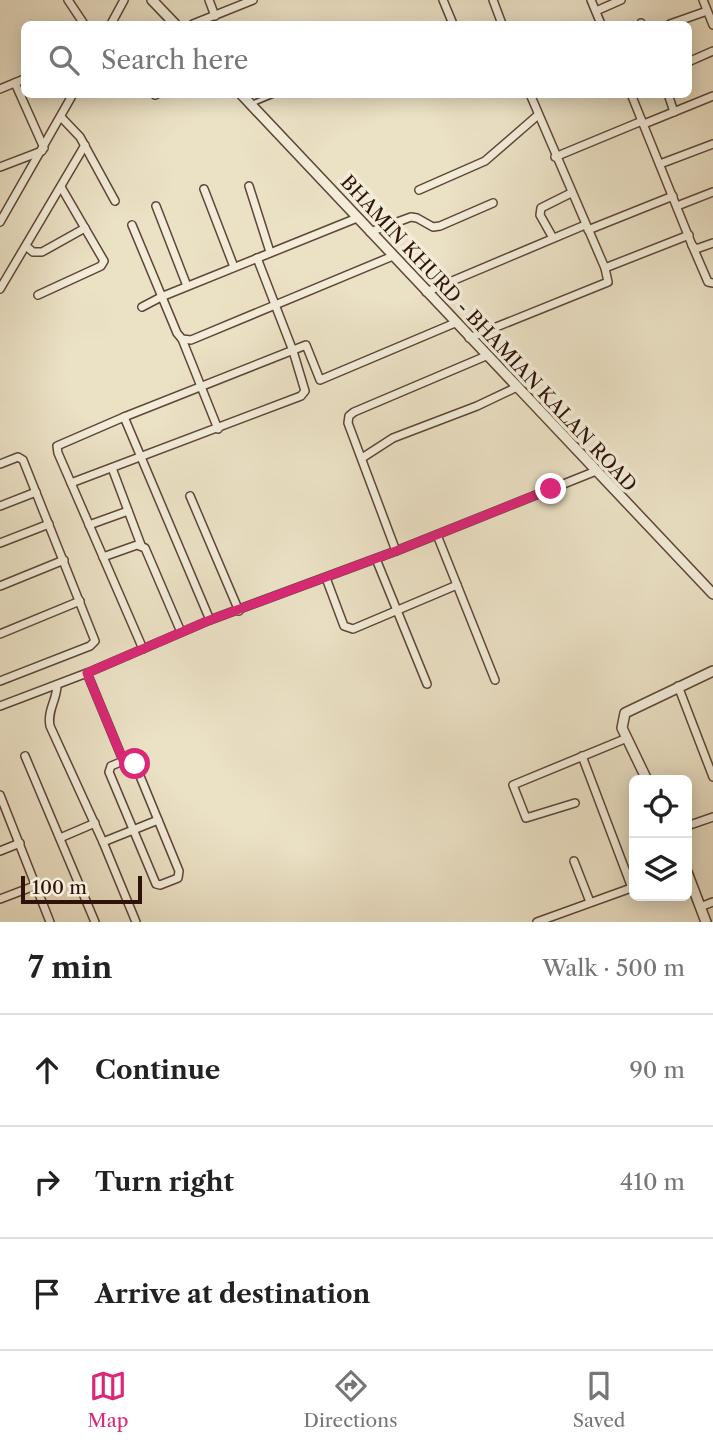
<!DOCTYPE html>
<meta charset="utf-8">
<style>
:root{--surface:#fff;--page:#f6f6f6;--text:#222;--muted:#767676;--line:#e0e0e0;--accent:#db2777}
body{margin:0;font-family:"Libre Caslon Text",serif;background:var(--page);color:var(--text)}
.controls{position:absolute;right:21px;bottom:21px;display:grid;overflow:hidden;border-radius:10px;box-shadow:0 4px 18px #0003}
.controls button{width:63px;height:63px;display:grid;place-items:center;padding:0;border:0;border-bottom:2px solid var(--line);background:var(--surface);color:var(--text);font:35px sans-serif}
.scale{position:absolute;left:21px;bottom:18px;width:121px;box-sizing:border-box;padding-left:7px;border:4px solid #301308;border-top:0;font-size:19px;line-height:24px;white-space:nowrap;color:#301308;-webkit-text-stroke:5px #f2ecd9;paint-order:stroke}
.stop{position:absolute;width:21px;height:21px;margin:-16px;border:5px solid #db2777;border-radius:50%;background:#fff}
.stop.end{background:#db2777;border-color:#fff;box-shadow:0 2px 7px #0008}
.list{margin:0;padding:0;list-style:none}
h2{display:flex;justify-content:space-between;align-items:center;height:91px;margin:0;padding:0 28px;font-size:30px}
h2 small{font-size:23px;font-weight:400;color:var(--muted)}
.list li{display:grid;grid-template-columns:46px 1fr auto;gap:21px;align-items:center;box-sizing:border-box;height:112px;padding:0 28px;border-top:2px solid var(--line)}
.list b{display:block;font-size:26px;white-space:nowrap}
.list em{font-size:23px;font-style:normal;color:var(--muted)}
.icon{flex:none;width:38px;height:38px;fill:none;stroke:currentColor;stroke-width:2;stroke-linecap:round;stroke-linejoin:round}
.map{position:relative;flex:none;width:713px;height:922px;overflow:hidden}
.search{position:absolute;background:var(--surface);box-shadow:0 4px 18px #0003;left:21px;right:21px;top:21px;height:77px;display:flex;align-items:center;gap:18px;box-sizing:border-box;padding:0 24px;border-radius:10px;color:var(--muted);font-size:26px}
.sheet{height:427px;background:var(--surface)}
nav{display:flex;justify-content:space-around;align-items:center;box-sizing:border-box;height:98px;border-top:2px solid var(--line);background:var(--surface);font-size:19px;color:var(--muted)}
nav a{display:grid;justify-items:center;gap:4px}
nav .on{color:var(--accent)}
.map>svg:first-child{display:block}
</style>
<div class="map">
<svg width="713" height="922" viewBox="0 0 713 922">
<rect width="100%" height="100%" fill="#ebe1c5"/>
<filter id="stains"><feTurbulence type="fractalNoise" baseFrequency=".00286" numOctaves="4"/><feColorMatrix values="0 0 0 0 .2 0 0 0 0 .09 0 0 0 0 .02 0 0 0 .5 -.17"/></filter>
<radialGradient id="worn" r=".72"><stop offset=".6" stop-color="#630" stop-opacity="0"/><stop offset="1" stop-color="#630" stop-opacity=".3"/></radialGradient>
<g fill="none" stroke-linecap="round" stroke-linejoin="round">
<g stroke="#5f4637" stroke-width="7">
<polyline id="service" points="251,104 275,94"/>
</g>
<g stroke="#5f4637" stroke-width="10">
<g id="minor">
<polyline points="68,0 84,24"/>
<polyline points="209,0 215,16"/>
<polyline points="443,0 453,24"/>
<polyline points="493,0 502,24"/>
<polyline points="591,0 601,24"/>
<polyline points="703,0 713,25"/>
<polyline points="596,11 621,0"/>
<polyline points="641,23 641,24"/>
<polyline points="111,24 124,0"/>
<polyline points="193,24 253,0"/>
<polyline points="670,24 707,11"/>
<polyline points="688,62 713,51"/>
<polyline points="15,83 44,148"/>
<polyline points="0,89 24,79"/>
<polyline points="631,94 692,245 696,249 713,243"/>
<polyline points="668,94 674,112"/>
<polyline points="155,95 157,94"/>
<polyline points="61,117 80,137 115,201"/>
<polyline points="644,124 713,96"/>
<polyline points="555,157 642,121"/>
<polyline points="660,164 713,144"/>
<polyline points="0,167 42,151"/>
<polyline points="249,186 270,252"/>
<polyline points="204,189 234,267"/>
<polyline points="419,190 485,161 538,115"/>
<polyline points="156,206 187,286"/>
<polyline points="677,206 713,192"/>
<polyline points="0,222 73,94"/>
<polyline points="132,225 177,333 182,339 191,340 393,256"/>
<polyline points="588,230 673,196"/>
<polyline points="370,232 411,217 417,218 433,227 440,226 493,203"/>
<polyline points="553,238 540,215 541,208 571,193"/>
<polyline points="692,245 708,282 713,283"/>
<polyline points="26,246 33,252 42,252 85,228"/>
<polyline points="605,268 689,235"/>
<polyline points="0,289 85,145"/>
<polyline points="426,292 585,225"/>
<polyline points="38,295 101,266 104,261 61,187"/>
<polyline points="142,307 161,297 357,218"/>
<polyline points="469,338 608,282 605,268 530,94"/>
<polyline points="182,339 218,429"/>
<polyline points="124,417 210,620"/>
<polyline points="362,458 393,438 477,406 517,387"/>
<polyline points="0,464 18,457 23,460 95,641 90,646 0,681"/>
<polyline points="112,468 141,545"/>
<polyline points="71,483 301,396 305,391 293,351 257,258"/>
<polyline points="190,496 239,611"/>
<polyline points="0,506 36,492"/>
<polyline points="89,525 128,511"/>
<polyline points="437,535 495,680"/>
<polyline points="0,543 49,524"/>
<polyline points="396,551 348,423 349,416 354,412 486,356"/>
<polyline points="103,557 137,545 145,548 181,632"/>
<polyline points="376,559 427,684"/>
<polyline points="326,578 344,626 353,629 457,585"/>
<polyline points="0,586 64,560"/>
<polyline points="0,634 80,601"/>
<polyline points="143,649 58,453 57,446 124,417 306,345 320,380 455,323"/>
<polyline points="87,673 123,760"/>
<path d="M57,685C57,700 47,710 50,726L103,842L136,922"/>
<polyline points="678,686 713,777"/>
<polyline points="0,706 87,673 210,620 396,551 596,471"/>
<polyline points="25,756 95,922"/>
<polyline points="582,756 632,888"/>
<polygon points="128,759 135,764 179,871 178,878 160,885 156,884 109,772 111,766"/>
<polyline points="0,795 50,922"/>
<polyline points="575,803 526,818 513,785 627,738"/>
<polyline points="687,826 713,817"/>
<polyline points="60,838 95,823"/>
<polyline points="103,842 158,820"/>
<polyline points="0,851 20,843"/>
<polyline points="574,861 590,902"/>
<polyline points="0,899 37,885"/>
<polyline points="700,907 713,902"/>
<polyline points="537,922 634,887"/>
</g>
</g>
<g stroke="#5f4637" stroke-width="12">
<g id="tertiary">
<polyline points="152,0 175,24"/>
<polyline points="241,94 713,594"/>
<polyline points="647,780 622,728 625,713 713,671"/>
<polyline points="687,872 706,922"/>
</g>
</g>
<use href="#service" stroke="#f2ecd9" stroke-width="3.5"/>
<use href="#minor" stroke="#f2ecd9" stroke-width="7"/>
<use href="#tertiary" stroke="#f2ecd9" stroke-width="9"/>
</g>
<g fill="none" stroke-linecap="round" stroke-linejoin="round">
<polyline stroke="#db2777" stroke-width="9" points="135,764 132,760 123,760 87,673 210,620 396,551 551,489"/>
</g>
<g text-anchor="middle" stroke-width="7" stroke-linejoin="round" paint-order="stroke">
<g font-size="19" fill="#301308" stroke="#f2ecd9">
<text transform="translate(489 333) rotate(47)" y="7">BHAMIN KHURD - BHAMIAN KALAN ROAD</text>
</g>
</g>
<rect width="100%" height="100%" filter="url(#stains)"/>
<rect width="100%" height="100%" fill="url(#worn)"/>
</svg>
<div class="controls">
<button><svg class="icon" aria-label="locate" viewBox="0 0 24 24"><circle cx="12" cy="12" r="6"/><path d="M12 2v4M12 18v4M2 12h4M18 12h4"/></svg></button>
<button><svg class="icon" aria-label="layers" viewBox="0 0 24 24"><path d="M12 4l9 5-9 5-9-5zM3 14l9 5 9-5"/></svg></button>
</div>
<div class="scale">100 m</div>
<div class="stop" style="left:135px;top:764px"></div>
<div class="stop end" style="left:551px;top:489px"></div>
<div class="search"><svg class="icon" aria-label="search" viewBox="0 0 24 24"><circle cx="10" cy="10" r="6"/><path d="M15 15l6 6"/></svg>Search here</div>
</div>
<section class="sheet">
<h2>7 min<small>Walk · 500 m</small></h2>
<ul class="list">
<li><svg class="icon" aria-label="ahead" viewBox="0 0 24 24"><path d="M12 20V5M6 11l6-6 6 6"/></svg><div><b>Continue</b></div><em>90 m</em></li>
<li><svg class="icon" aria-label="right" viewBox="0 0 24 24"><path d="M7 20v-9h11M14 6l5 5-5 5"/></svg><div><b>Turn right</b></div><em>410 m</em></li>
<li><svg class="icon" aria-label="arrive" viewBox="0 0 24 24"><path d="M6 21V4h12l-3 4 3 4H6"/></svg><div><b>Arrive at destination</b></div></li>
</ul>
</section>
<nav>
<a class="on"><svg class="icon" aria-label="map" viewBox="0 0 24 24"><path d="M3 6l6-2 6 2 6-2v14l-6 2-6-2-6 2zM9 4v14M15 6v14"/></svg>Map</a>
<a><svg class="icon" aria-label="directions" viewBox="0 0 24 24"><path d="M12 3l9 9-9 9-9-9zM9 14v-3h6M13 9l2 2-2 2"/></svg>Directions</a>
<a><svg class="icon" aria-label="saved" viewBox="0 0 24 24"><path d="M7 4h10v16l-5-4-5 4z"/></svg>Saved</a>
</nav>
